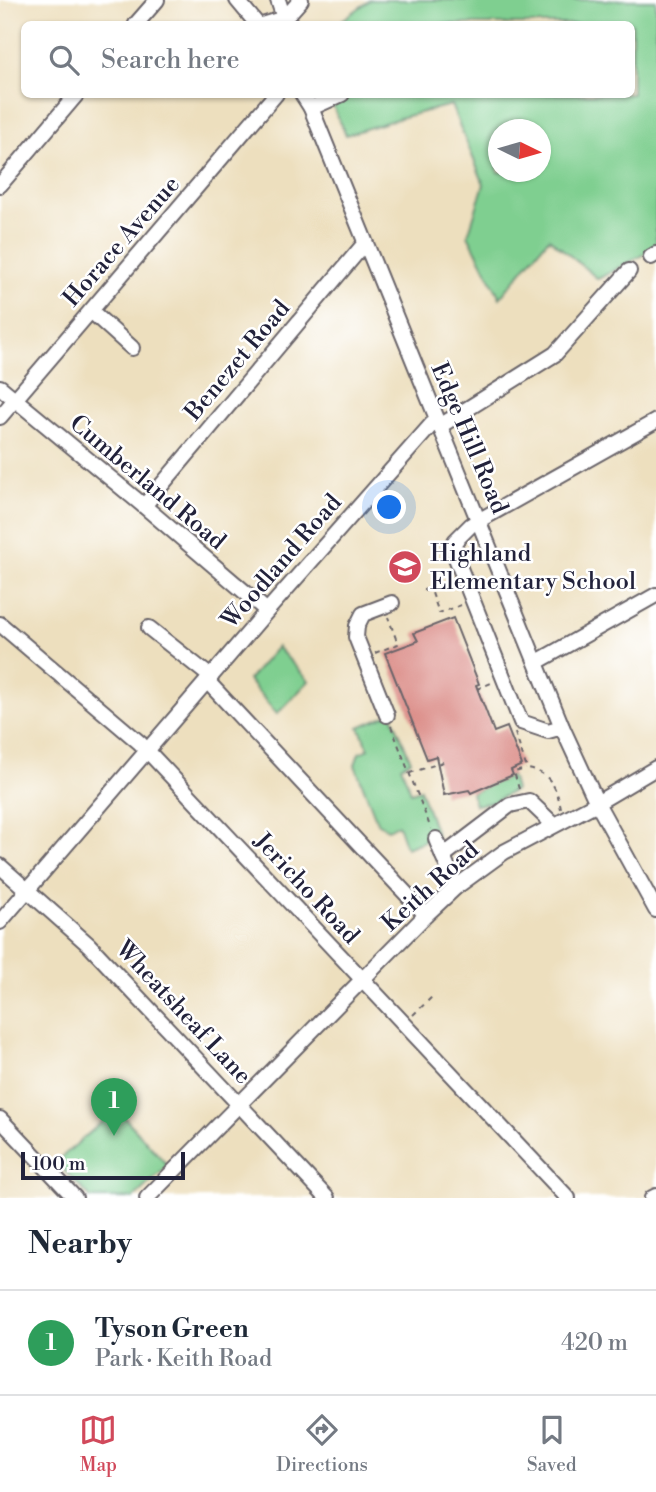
<!DOCTYPE html>
<meta charset="utf-8">
<style>
:root{--surface:#fff;--page:#f6f6f7;--text:#1f2937;--muted:#747a83;--line:#e0e1e3;--accent:#d1495b}
body{margin:0;font-family:"Libre Bodoni",serif;background:var(--page);color:var(--text)}
.compass{position:absolute;left:488px;top:119px;width:63px;height:63px;border-radius:50%;background:var(--surface);box-shadow:0 2px 5px #0004;rotate:95deg}
.scale{position:absolute;left:21px;bottom:18px;width:164px;box-sizing:border-box;padding-left:7px;border:4px solid #22223b;border-top:0;font-size:19px;line-height:24px;white-space:nowrap;color:#22223b;-webkit-text-stroke:5px #fff;paint-order:stroke}
.you{position:absolute;left:390px;top:508px;width:24px;height:24px;margin:-18px;border:5px solid #fff;border-radius:50%;background:#1a73e8;box-shadow:0 0 0 10px #1a73e833}
.badge{display:grid;place-items:center;width:46px;height:46px;border-radius:50%;background:var(--accent);color:#fff;font-size:23px;font-weight:700}
.pin{position:absolute;translate:-50% -58px;filter:drop-shadow(0 2px 4px #0008)}
.pin::after{content:'';position:absolute;top:37px;width:24px;height:21px;background:inherit;clip-path:polygon(0 0,100% 0,50% 100%)}
.list{margin:0;padding:0;list-style:none}
h2{display:flex;justify-content:space-between;align-items:center;height:91px;margin:0;padding:0 28px;font-size:30px}
h2 small{font-size:23px;font-weight:400;color:var(--muted)}
.list li{display:grid;grid-template-columns:46px 1fr auto;gap:21px;align-items:center;box-sizing:border-box;height:105px;padding:0 28px;border-top:2px solid var(--line)}
.list b{display:block;font-size:26px;white-space:nowrap}
.list p{margin:0;font-size:23px;white-space:nowrap;color:var(--muted)}
.list em{font-size:23px;font-style:normal;color:var(--muted)}
.icon{flex:none;width:38px;height:38px;fill:none;stroke:currentColor;stroke-width:2;stroke-linecap:round;stroke-linejoin:round}
.map{position:relative;flex:none;width:656px;height:1198px;overflow:hidden}
.search{position:absolute;background:var(--surface);box-shadow:0 2px 5px #0004;left:21px;right:21px;top:21px;height:77px;display:flex;align-items:center;gap:18px;box-sizing:border-box;padding:0 24px;border-radius:10px;color:var(--muted);font-size:26px}
.sheet{height:196px;background:var(--surface)}
nav{display:flex;justify-content:space-around;align-items:center;box-sizing:border-box;height:98px;border-top:2px solid var(--line);background:var(--surface);font-size:19px;color:var(--muted)}
nav a{display:grid;justify-items:center;gap:4px}
nav .on{color:var(--accent)}
.map>svg:first-child{display:block}
</style>
<div class="map">
<svg width="656" height="1198" viewBox="0 0 656 1198">
<rect width="100%" height="100%" fill="#fff"/>
<filter id="ink" filterUnits="userSpaceOnUse"><feTurbulence type="fractalNoise" baseFrequency=".0143" numOctaves="2"/><feDisplacementMap in="SourceGraphic" scale="14" xChannelSelector="R" yChannelSelector="G"/><feConvolveMatrix kernelMatrix="1 2 1 2 8 2 1 2 1" color-interpolation-filters="sRGB"/></filter>
<filter id="wash" filterUnits="userSpaceOnUse"><feTurbulence type="fractalNoise" baseFrequency=".00686" numOctaves="4" result="noise"/><feDisplacementMap in="SourceGraphic" scale="28" xChannelSelector="R" yChannelSelector="G"/><feGaussianBlur stdDeviation="1.57" result="paint"/><feColorMatrix in="noise" values="0 0 0 0 0 0 0 0 0 0 0 0 0 0 0 0 0 1.4 0 .05"/><feComposite in="paint" operator="in"/></filter>
<g filter="url(#wash)">
<rect width="100%" height="100%" fill="#eddfbe"/>
<g fill="#7fcf90" stroke="#507866" stroke-width="2" fill-rule="evenodd">
<path d="M370,0H656V248L598,279L549,238L500,298L468,235L484,184L451,105L403,117L346,135L328,95L632,94V24H337ZM498,130H540V172H498Z"/>
<polygon points="277,647 309,681 277,714 248,680"/>
<polygon points="391,713 411,761 401,766 411,792 420,789 437,836 406,848 398,825 388,829 378,824 355,765 359,753 369,749 359,727"/>
<polygon points="511,776 515,790 493,802 475,805 471,793"/>
<polygon points="117,1109 168,1166 133,1198 91,1198 56,1162"/>
</g>
<g id="blocks">
<polygon fill="#db8d88" points="453,618 479,684 476,685 494,732 507,727 522,765 511,770 513,775 471,793 469,790 444,795 436,756 427,759 385,653 418,641 414,633"/>
</g>
</g>
<g filter="url(#ink)">
<use href="#blocks" fill-opacity="0" stroke="#696469" stroke-width="2"/>
<g fill="none" stroke-linecap="round" stroke-linejoin="round">
<g stroke="#696469" stroke-width="18">
<g id="minor">
<polyline points="237,0 257,24"/>
<polyline points="278,0 286,24"/>
<polyline points="136,24 157,0"/>
<polyline points="265,24 285,18 301,0"/>
<polyline points="302,94 311,108 562,727 597,803 656,910"/>
<polyline points="311,108 342,94"/>
<polyline points="0,185 77,94"/>
<polyline points="651,257 656,254"/>
<polyline points="91,311 132,348"/>
<polyline points="0,387 144,506 267,611"/>
<polyline points="0,417 276,94"/>
<polyline points="144,506 365,243"/>
<polyline points="0,624 140,743 568,1198"/>
<polyline points="149,628 211,677"/>
<polyline points="537,662 656,595"/>
<polyline points="207,681 426,915"/>
<polyline points="387,715 356,637 357,626 363,614 392,603"/>
<polyline points="562,727 548,731 521,722 454,553 455,541 471,525 656,421"/>
<polyline points="436,839 443,856"/>
<polyline points="0,866 89,945 327,1198"/>
<polyline points="456,887 443,856 510,805 529,801 553,824"/>
<polyline points="0,922 267,611 432,424 440,426 555,354 629,271"/>
<polyline points="0,1119 75,1198"/>
<polyline points="147,1198 426,915 456,887 504,852 597,803 656,768"/>
<polyline points="652,1198 656,1196"/>
</g>
</g>
<g stroke="#696469" stroke-width="2" stroke-dasharray="5 5" stroke-linecap="butt">
<polyline points="423,589 432,593 439,613 461,605"/>
<polyline points="375,653 398,644 388,617"/>
<polyline points="477,689 491,683"/>
<polyline points="391,726 431,829"/>
<path d="M515,733L527,769C550,772 557,788 561,809"/>
<polyline points="410,773 446,761"/>
<polyline points="519,789 514,772 526,769"/>
<polyline points="413,1015 433,996"/>
</g>
<use href="#minor" stroke="#fff" stroke-width="14"/>
</g>
</g>
<defs>
<g id="school-disc" transform="scale(1.75)"><circle r="9.5" fill="#d1495b" stroke="#fff"/><path d="M0-5L7-2L0 1L-7-2ZM-4 1L0 2.5L4 1V4Q0 6-4 4Z" fill="#fff"/></g>
</defs>
<g fill-rule="evenodd">
<use href="#school-disc" x="405" y="567"/>
</g>
<g text-anchor="middle" stroke-width="5" stroke-linejoin="round" paint-order="stroke">
<g font-size="24" fill="#22223b" stroke="#fff">
<text transform="translate(121 241) rotate(-49)" y="8">Horace Avenue</text>
<text transform="translate(237 360) rotate(-50)" y="8">Benezet Road</text>
<text transform="translate(470 438) rotate(67)" y="8">Edge Hill Road</text>
<text transform="translate(148 482) rotate(40)" y="8">Cumberland Road</text>
<text transform="translate(281 561) rotate(-49)" y="8">Woodland Road</text>
<text transform="translate(430 886) rotate(-42)" y="8">Keith Road</text>
<text transform="translate(307 888) rotate(47)" y="8">Jericho Road</text>
<text transform="translate(184 1012) rotate(47)" y="8">Wheatsheaf Lane</text>
</g>
<g font-size="24" fill="#22223b" stroke="#fff" text-anchor="start">
<text x="430" y="561">Highland<tspan x="430" dy="28">Elementary School</tspan></text>
</g>
</g>
</svg>
<svg class="compass" viewBox="-18 -18 36 36"><path d="M0-13l5 13h-10z" fill="#e53935"/><path d="M0 13l5-13h-10z" fill="#747a83"/></svg>
<div class="scale">100 m</div>
<div class="you"></div>
<div class="pin badge" style="left:114px;top:1136px;background:#2e9e5b">1</div>
<div class="search"><svg class="icon" aria-label="search" viewBox="0 0 24 24"><circle cx="10" cy="10" r="6"/><path d="M15 15l6 6"/></svg>Search here</div>
</div>
<section class="sheet">
<h2>Nearby<small></small></h2>
<ul class="list">
<li><span class="badge" style="background:#2e9e5b">1</span><div><b>Tyson Green</b><p>Park · Keith Road</p></div><em>420 m</em></li>
</ul>
</section>
<nav>
<a class="on"><svg class="icon" aria-label="map" viewBox="0 0 24 24"><path d="M3 6l6-2 6 2 6-2v14l-6 2-6-2-6 2zM9 4v14M15 6v14"/></svg>Map</a>
<a><svg class="icon" aria-label="directions" viewBox="0 0 24 24"><path d="M12 3l9 9-9 9-9-9zM9 14v-3h6M13 9l2 2-2 2"/></svg>Directions</a>
<a><svg class="icon" aria-label="saved" viewBox="0 0 24 24"><path d="M7 4h10v16l-5-4-5 4z"/></svg>Saved</a>
</nav>
